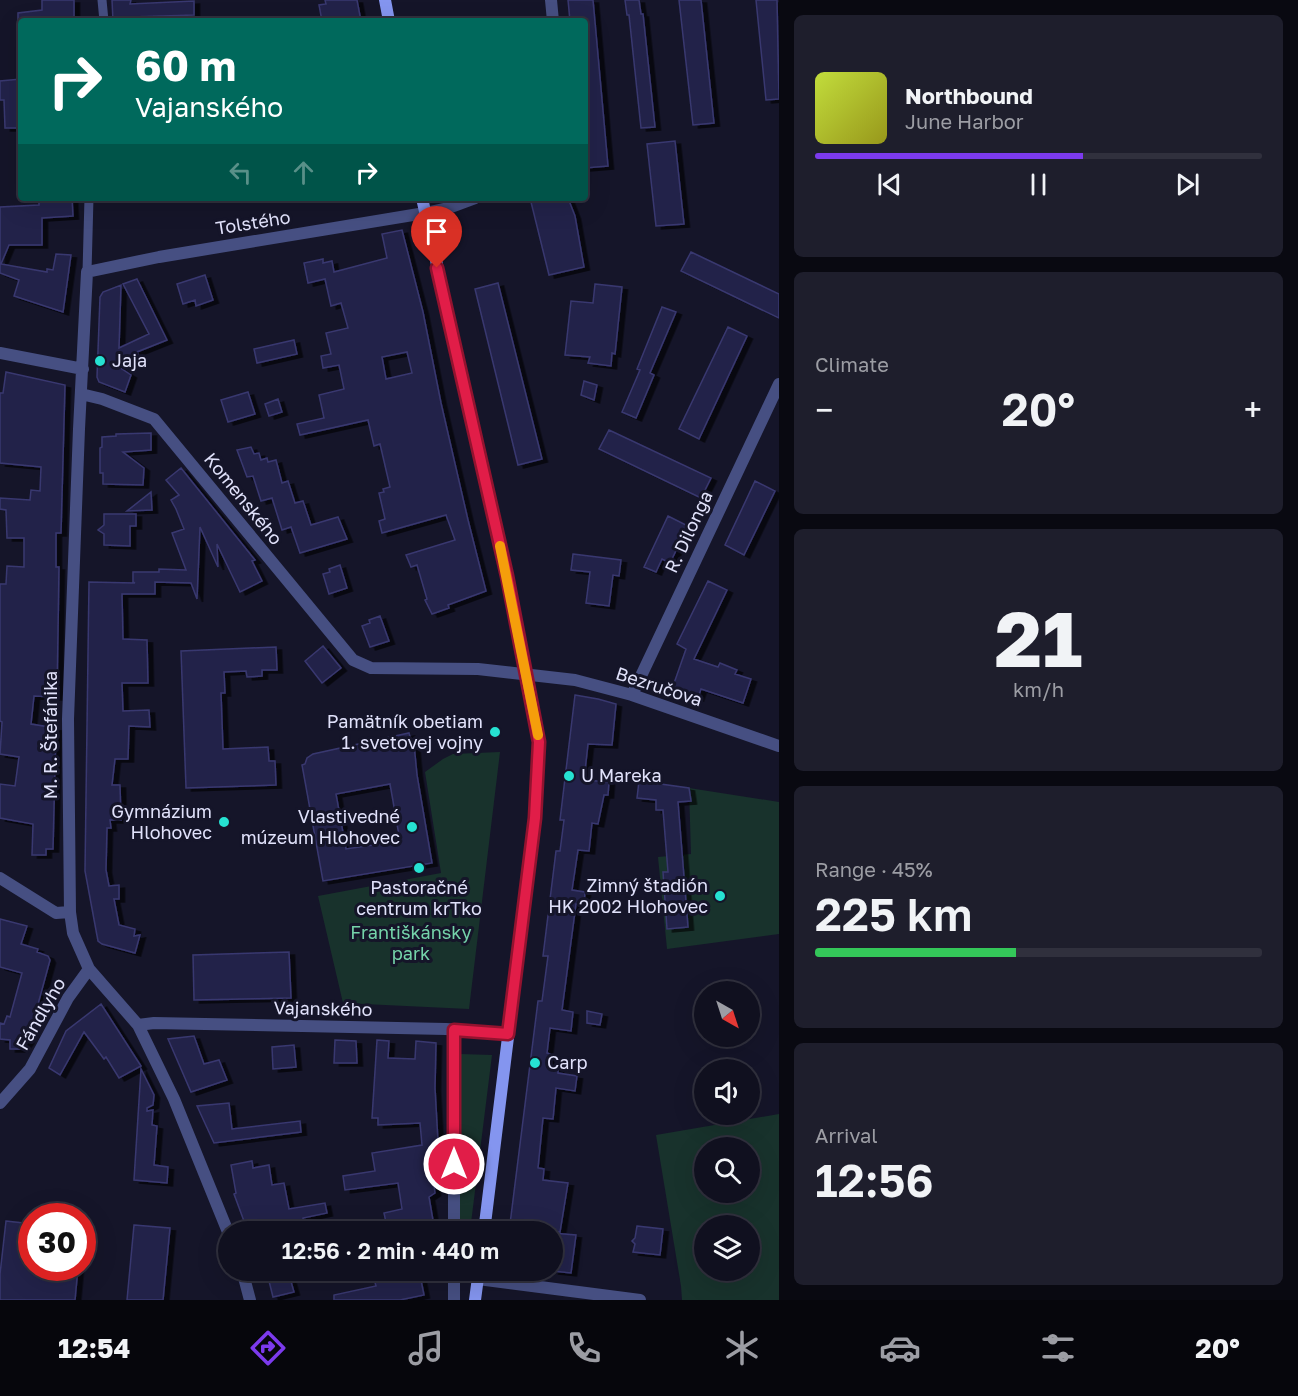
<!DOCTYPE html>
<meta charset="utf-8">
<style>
:root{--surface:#10101f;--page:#1e1e2c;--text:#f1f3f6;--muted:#9c9da4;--line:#30303d;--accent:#7c3aed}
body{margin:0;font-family:"Golos Text",sans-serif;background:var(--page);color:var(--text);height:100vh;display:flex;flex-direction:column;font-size:22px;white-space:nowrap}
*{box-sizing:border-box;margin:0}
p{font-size:20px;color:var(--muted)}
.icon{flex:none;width:33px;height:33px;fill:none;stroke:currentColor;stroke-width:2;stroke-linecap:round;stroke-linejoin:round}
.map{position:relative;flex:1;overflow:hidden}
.details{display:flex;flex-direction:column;gap:15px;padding:15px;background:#090911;width:519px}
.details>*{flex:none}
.banner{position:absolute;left:18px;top:18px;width:570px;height:183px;border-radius:6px;box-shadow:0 6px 24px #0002,0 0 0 2px var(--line);background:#00695c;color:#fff;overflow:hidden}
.needle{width:39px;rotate:141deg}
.tools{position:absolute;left:694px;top:981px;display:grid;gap:12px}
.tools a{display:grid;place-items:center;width:66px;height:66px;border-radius:50%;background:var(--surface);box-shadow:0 6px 24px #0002,0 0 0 2px var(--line);font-size:30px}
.speed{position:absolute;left:18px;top:1203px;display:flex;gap:12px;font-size:30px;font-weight:700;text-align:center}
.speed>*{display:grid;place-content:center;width:78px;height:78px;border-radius:50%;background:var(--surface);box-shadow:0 6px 24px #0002,0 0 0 2px var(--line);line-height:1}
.speed .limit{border:9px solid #d22;background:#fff;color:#111}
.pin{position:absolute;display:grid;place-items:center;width:51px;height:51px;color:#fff;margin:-62px -26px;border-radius:50% 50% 50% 0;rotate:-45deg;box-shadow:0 0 6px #0007}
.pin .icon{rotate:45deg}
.me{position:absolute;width:66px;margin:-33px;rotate:0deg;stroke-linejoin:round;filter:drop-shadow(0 0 4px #0008)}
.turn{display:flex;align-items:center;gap:21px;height:126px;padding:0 18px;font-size:27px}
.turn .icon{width:78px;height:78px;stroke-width:2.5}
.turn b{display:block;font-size:42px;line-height:51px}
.lanes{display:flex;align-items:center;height:57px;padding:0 18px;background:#0003;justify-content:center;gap:30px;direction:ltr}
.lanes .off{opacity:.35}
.big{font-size:45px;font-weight:600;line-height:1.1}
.details .card{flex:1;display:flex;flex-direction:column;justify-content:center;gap:9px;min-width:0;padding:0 21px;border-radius:9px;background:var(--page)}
.details .dial{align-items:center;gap:0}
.dial b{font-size:78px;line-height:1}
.song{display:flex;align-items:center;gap:18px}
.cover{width:72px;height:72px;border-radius:9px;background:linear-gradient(135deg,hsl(70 70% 55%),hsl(60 70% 35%))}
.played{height:6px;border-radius:3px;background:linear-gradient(90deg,var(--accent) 60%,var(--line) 60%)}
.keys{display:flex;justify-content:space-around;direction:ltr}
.heat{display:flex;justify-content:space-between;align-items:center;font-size:33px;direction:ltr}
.charge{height:9px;border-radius:4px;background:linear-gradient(90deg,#34c759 45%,var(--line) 0)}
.trip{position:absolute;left:218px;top:1221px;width:345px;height:60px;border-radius:30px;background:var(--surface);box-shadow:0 6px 24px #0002,0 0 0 2px var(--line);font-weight:600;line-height:60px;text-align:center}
.dock{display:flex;height:96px;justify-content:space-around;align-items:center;background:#06060c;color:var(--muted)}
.dock .icon{width:42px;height:42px}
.dock .on{color:var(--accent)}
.dock b{font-size:27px;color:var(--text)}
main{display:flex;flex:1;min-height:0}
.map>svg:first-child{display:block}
.green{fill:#18322c;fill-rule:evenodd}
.building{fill:#242348;stroke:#393870;stroke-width:1.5;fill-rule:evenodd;filter:url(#shadow)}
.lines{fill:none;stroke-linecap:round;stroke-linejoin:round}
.pedestrian{stroke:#464f82;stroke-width:9}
.minor{stroke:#464f82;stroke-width:12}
.secondary{stroke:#8495ef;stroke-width:12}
.route-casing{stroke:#92132f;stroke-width:15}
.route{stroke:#e11d48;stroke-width:10}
.slow{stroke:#f59e0b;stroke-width:10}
.poi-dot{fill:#26e2d2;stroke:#151529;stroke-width:2}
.labels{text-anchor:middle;stroke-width:6;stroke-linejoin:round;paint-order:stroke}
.street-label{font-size:18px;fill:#e1e2fb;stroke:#151529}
.poi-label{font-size:18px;fill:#e1e2fb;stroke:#151529;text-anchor:end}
.park-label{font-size:18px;fill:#75d3aa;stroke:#151529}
</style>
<main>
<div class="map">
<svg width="779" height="1300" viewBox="0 0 779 1300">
<defs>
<filter id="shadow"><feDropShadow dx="5.5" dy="3" stdDeviation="0" flood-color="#0009"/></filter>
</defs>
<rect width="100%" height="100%" fill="#151529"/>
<!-- green -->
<path class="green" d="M500,752l-31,257 -126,-6 -25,-107 123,-23 -16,-101 18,-13 10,-5z
M689,788l90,14v132l-112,15 -9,-92 33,-3z
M460,1054l32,1 -22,176 -11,1z
M779,1114v186h-97l-1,-14 -25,-151zM705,1148h45v44h-45zM705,1226h45v44h-45z"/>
<!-- building -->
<path class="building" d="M42,0h32v21h-56v-8l24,-3z
M112,0h19l-1,4 64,-3v14l-63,2v4h-18z
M325,0h32l4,21h-39l-3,-16 7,-1z
M568,0h25l15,166 -23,2v-147h-15z
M625,0h14l2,14h2l12,113 -14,1 -12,-113h-2z
M679,0h22l13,123 -21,2z
M756,0h21l2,99 -13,1z
M21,79v49h-16l-1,-28h-4v-19z
M675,141l9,83 -28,2 -9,-82z
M39,198h33l1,18 -31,2v27h-33l-8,19 46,8v-3l6,1 3,-16 15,1 -8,57 -49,-16 5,-16 -19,-7v-66l39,-2z
M545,198h23l7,18 9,51 -35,8 -18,-73z
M402,230l21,82 18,91 27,117 18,71 -38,14 1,3 -17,6 -7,-14 2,-1 -10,-34 -6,2 -5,-12 49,-15 -9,-25 -64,18 -3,-12 6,-2 -6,-26 5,-1 -1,-3 7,-2 -10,-43 -6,2 -6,-26 -68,15 -3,-11 27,-6 -5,-23 25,-6 -5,-24 -16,3 -2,-12 10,-2 -5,-21 22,-5 -7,-25 -10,3 -6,-27 -17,4 -4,-20 19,-4v4l9,-2 2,11 53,-14 -5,-24zM407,352l5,21 -26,6 -4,-22z
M691,252l88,42v24l-98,-47z
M205,275l8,25 -17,6 -1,-6 -12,4 -6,-20z
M137,279l30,61 -30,12 3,6 -21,9 12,8 -6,17 -26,-10 -2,-5 3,-80 3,-5 18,-7 -2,63 19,-9 11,-5 -26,-50z
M498,283l44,176 -24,6 -43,-176z
M595,284l27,3 -7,67 -3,-1 -1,13 -23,-3 2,-6 -25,-2 6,-54 22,2z
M662,307l14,5 -26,61 4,2 -18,43 -14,-6 18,-42 -3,-1z
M728,327l19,9 -48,103 -20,-10z
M294,340l3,14 -40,9 -3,-14z
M6,372l59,13 -4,148h-5v34h3l-2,130 -23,-1 -3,28 25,4 -3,121h-7v6h-14l1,-31 -33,-6v-34l15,2 4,-29 -19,-3 2,-32 -2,-1v-137h6l1,-18 17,1v-29h-17l-1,-28 -6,-1v-11l30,2 1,-10 9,1 1,-24 -41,-4v-70h3z
M584,381l13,4 -3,15 -13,-5z
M248,392l7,22 -27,8 -7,-22z
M278,399l4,13 -13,4 -4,-12z
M609,430l102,48 -10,20 -102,-49z
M151,433v17l-28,2 21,16 -1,17 -40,-1v-11h-3v-25l2,-1v-10l14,-1v-2z
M251,447l3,7 5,-1 2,7 6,-2 1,4 8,-2 6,23 6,-2 7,22 8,-2 8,24 27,-8 9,22 -47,14 -9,-26 -9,3 -10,-32 -11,3 -8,-25 -6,1 -10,-27z
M181,468l74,92 -3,1 10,20 -22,11 -23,-48 1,23 -18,-40 -3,72 -6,-16 -36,-1v12h-33l1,45 24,1 1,43h-26l1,28 26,-1 1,17 -21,-1 -1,33h-13l-3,26h8l1,35h-11l1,8h-4l-1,42 3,16 10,-1v14h-5l5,26 16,4 -1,7 6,-1 -5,18 -33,-9 -4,-3 -13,-70 4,-289 46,1 -2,-1v-10h26v-3l27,1 -14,-37 12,-4 -8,-20 -5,-9 8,-5 -13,-15z
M755,481l20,10 -31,64 -19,-10z
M151,492l1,18 -25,1z
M104,514h32v12h-6v20l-26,-1v-11l-6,-4 6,-5z
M668,516l20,10 -18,37 -8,-4 -6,13 -12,-5z
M573,554l48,6 -2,16 -6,-1 -4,31 -23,-3 4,-31 -19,-2z
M340,565l7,23 -18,6 -6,-20 7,-2 -1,-3z
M708,581l19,9 -33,69 24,8 2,-4 17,7 -2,4 16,5 -8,24 -42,-14 -3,9 -26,-9 14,-40 -9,-5z
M380,616l9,25 -19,6 -8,-21 8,-3 -1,-3z
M323,646l18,22 -19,15 -17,-22z
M276,647l1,23h-15v6l-15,1 -1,-6 -22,1 1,21h-4l2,56 45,-2 1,14h6l1,24 -90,3 -5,-137z
M575,695l23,4 18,5 -4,41 -24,-1 -4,36 25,2 -1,13h-4l-6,29 -6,-1 -3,28 -11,-1 -6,40 13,2 -1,13 -8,-1 -14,106 11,2 -2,19 -21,-3 -3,25 3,1 -2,13 10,1v5l19,3 -2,15 -19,-3 -3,31 -10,-1 -5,50 6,1 -1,11 25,3 -8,49h-51l29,-231h4l6,-45h-5l13,-105h4l4,-31h-4z
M409,733l3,11h2l3,31 15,88 -109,18 -21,-116 3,-1 2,-6 6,-4zM390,784l10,57 -54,8 -10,-55z
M639,781l50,7 2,13 -13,1 10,125 -21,2 -4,-57h5l-5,-62h-7v-10l-19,-2z
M0,919l27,7 -6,18 17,5 -1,3 11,4 2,4 -22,81 -6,8h-12v-9l-10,-1v-16l4,1 3,-8 3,1 12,-44 -22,-6z
M289,952l2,46 -97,2 -1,-45z
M101,1004l40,62 -22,12 -13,-21 -2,2 -20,-27 -24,43 -11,-7 17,-37z
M587,1011l15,3 -2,11 -13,-2z
M194,1036l10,28 15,-4 8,20 -36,12 -23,-53z
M335,1040l21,1 1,22h-23z
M377,1040l12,1 -1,17 27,1 1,-18 20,2 -1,45 5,89 -7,1 2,15 -6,4 6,35h-47l-4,-19 18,-4 -4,-26 -53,7 -2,-14 32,-5 -3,-18 50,-8 -2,-22 -42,2v-7h-6z
M294,1045l2,22 -23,2 -1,-22z
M141,1069l13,26 -1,10 -6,3v3l6,-1 -1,15 5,1 -3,39 14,2 -1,16 -33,-3z
M229,1103l3,26 68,-8 1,11 -87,11 -17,-37z
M252,1161l1,7 16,-3 3,20 12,-2 5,26 36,-6 2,10 -24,5 2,14h-57l-14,-38 2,-1 -5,-28z
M6,1221l26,3v44h46l-3,32h-75v-26z
M134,1225l36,3 -7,72h-36z
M637,1226l26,3 -3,26 -27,-3 2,-8 -3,-3 3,-3z
M552,1233l24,2 -5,38 -18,-2 2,-14h-3z
M395,1270h24l5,25 -24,5h-66v-5l42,-9 -3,-11z
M288,1271l6,21 -21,5 -5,-20z"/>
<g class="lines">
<!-- pedestrian -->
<path class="pedestrian" d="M102,0l2,21
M87,272l2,-74"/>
<!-- minor -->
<path class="minor" d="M551,0l2,21
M0,353l83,16
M81,394l21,5 52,20 199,241 18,8 107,1 97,11 57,15 147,51
M632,695l147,-311
M0,878l56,35 14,-1
M138,1025l16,-2 292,6 62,5
M454,1030v202
M0,1103l30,-34 38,-71 21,-29
M228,1232l-54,-133 -36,-74 -49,-56 -16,-36 -3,-21 -2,-193 11,-290 8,-157 72,-15 266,-44 23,-5 27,-10
M242,1270l8,30
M454,1270v30
M478,1279l162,21"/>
<!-- secondary -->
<path class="secondary" d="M385,0l4,21
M422,198l85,378 32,166 -4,76 -51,414
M475,1300l4,-30"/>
</g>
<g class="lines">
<!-- route casing -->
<g class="route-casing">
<path id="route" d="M437,268l70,308 32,166 -4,76 -27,216 -54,-4v134"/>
</g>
<!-- route -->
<use href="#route" class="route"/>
<!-- slow -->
<path class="slow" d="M500,546l38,189"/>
</g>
<!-- markers -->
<g class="poi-dot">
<circle cx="100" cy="361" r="6"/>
<circle cx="495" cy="732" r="6"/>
<circle cx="569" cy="776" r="6"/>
<circle cx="224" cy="822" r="6"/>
<circle cx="412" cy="827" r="6"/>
<circle cx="419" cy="868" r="6"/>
<circle cx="720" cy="896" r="6"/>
<circle cx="535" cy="1063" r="6"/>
</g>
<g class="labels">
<!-- street labels -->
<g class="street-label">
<text transform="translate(253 223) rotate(-9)" y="6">Tolstého</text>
<text transform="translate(243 499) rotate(51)" y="6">Komenského</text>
<text transform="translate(689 532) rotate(-65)" y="6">R. Dilonga</text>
<text transform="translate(659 687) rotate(18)" y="6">Bezručova</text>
<text transform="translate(51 735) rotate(-90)" y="6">M. R. Štefánika</text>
<text transform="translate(323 1009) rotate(1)" y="6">Vajanského</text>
<text transform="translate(41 1014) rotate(-60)" y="6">Fándlyho</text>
</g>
<!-- poi labels -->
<g class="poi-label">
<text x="112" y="367" text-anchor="start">Jaja</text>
<text x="483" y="728">Pamätník obetiam<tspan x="483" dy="21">1. svetovej vojny</tspan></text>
<text x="581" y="782" text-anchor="start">U Mareka</text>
<text x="212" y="818">Gymnázium<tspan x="212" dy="21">Hlohovec</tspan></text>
<text x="400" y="823">Vlastivedné<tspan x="400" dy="21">múzeum Hlohovec</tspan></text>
<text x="708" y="892">Zimný štadión<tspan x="708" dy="21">HK 2002 Hlohovec</tspan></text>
<text x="419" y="894" text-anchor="middle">Pastoračné<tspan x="419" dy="21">centrum krTko</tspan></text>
<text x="547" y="1069" text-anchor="start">Carp</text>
</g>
<!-- park labels -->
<g class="park-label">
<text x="411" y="939">Františkánsky<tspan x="411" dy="21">park</tspan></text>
</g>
</g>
</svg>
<div class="tools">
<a><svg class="needle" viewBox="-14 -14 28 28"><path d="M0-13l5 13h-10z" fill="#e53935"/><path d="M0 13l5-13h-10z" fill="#9c9da4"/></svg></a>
<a><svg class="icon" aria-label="sound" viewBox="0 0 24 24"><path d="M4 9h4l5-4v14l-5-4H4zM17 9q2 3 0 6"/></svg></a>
<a><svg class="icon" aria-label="search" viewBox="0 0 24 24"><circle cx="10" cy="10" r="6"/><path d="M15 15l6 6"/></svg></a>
<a><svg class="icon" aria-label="layers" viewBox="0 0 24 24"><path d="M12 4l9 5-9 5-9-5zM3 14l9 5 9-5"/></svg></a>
</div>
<div class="speed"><div class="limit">30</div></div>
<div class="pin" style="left:437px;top:268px;background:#d93025"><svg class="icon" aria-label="arrive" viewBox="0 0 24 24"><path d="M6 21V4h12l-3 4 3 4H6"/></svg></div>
<svg class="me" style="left:454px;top:1164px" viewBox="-20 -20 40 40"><circle r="17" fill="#e11d48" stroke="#fff" stroke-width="3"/><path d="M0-11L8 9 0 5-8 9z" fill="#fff"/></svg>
<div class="trip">12:56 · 2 min · 440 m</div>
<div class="banner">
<div class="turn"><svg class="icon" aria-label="right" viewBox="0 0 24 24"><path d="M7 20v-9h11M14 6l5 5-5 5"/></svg><div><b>60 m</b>Vajanského</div></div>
<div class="lanes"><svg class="icon off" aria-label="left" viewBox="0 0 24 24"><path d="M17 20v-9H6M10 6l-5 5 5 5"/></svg><svg class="icon off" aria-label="ahead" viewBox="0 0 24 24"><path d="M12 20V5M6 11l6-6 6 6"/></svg><svg class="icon" aria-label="right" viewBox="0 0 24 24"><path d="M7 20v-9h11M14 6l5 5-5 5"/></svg></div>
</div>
</div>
<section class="details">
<div class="card">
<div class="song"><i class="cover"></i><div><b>Northbound</b><p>June Harbor</p></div></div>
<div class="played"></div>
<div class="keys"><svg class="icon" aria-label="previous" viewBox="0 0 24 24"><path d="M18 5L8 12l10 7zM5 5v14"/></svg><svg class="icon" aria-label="pause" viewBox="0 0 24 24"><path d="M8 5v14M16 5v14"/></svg><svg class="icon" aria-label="next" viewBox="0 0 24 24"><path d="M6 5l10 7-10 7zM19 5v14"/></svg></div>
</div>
<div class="card"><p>Climate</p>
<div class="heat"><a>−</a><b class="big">20°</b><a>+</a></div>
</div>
<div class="card dial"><b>21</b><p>km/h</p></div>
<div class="card"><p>Range · 45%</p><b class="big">225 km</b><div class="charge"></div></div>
<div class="card"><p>Arrival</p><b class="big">12:56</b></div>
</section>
</main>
<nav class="dock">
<b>12:54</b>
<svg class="icon on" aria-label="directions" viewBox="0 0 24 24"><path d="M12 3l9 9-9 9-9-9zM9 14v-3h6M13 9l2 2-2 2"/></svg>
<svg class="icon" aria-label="music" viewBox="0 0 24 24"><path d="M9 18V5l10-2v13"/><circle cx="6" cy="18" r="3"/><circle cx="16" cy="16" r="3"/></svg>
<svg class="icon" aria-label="phone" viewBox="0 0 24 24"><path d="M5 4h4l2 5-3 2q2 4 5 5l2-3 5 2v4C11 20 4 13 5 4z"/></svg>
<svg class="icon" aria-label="climate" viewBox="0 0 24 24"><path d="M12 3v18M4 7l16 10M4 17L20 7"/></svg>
<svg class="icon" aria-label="car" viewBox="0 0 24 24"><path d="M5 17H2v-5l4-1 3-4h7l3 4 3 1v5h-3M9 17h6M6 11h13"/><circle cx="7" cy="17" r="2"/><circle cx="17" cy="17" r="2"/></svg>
<svg class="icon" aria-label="filters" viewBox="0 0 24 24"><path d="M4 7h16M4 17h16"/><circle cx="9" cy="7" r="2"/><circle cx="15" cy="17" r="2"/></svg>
<b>20°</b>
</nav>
